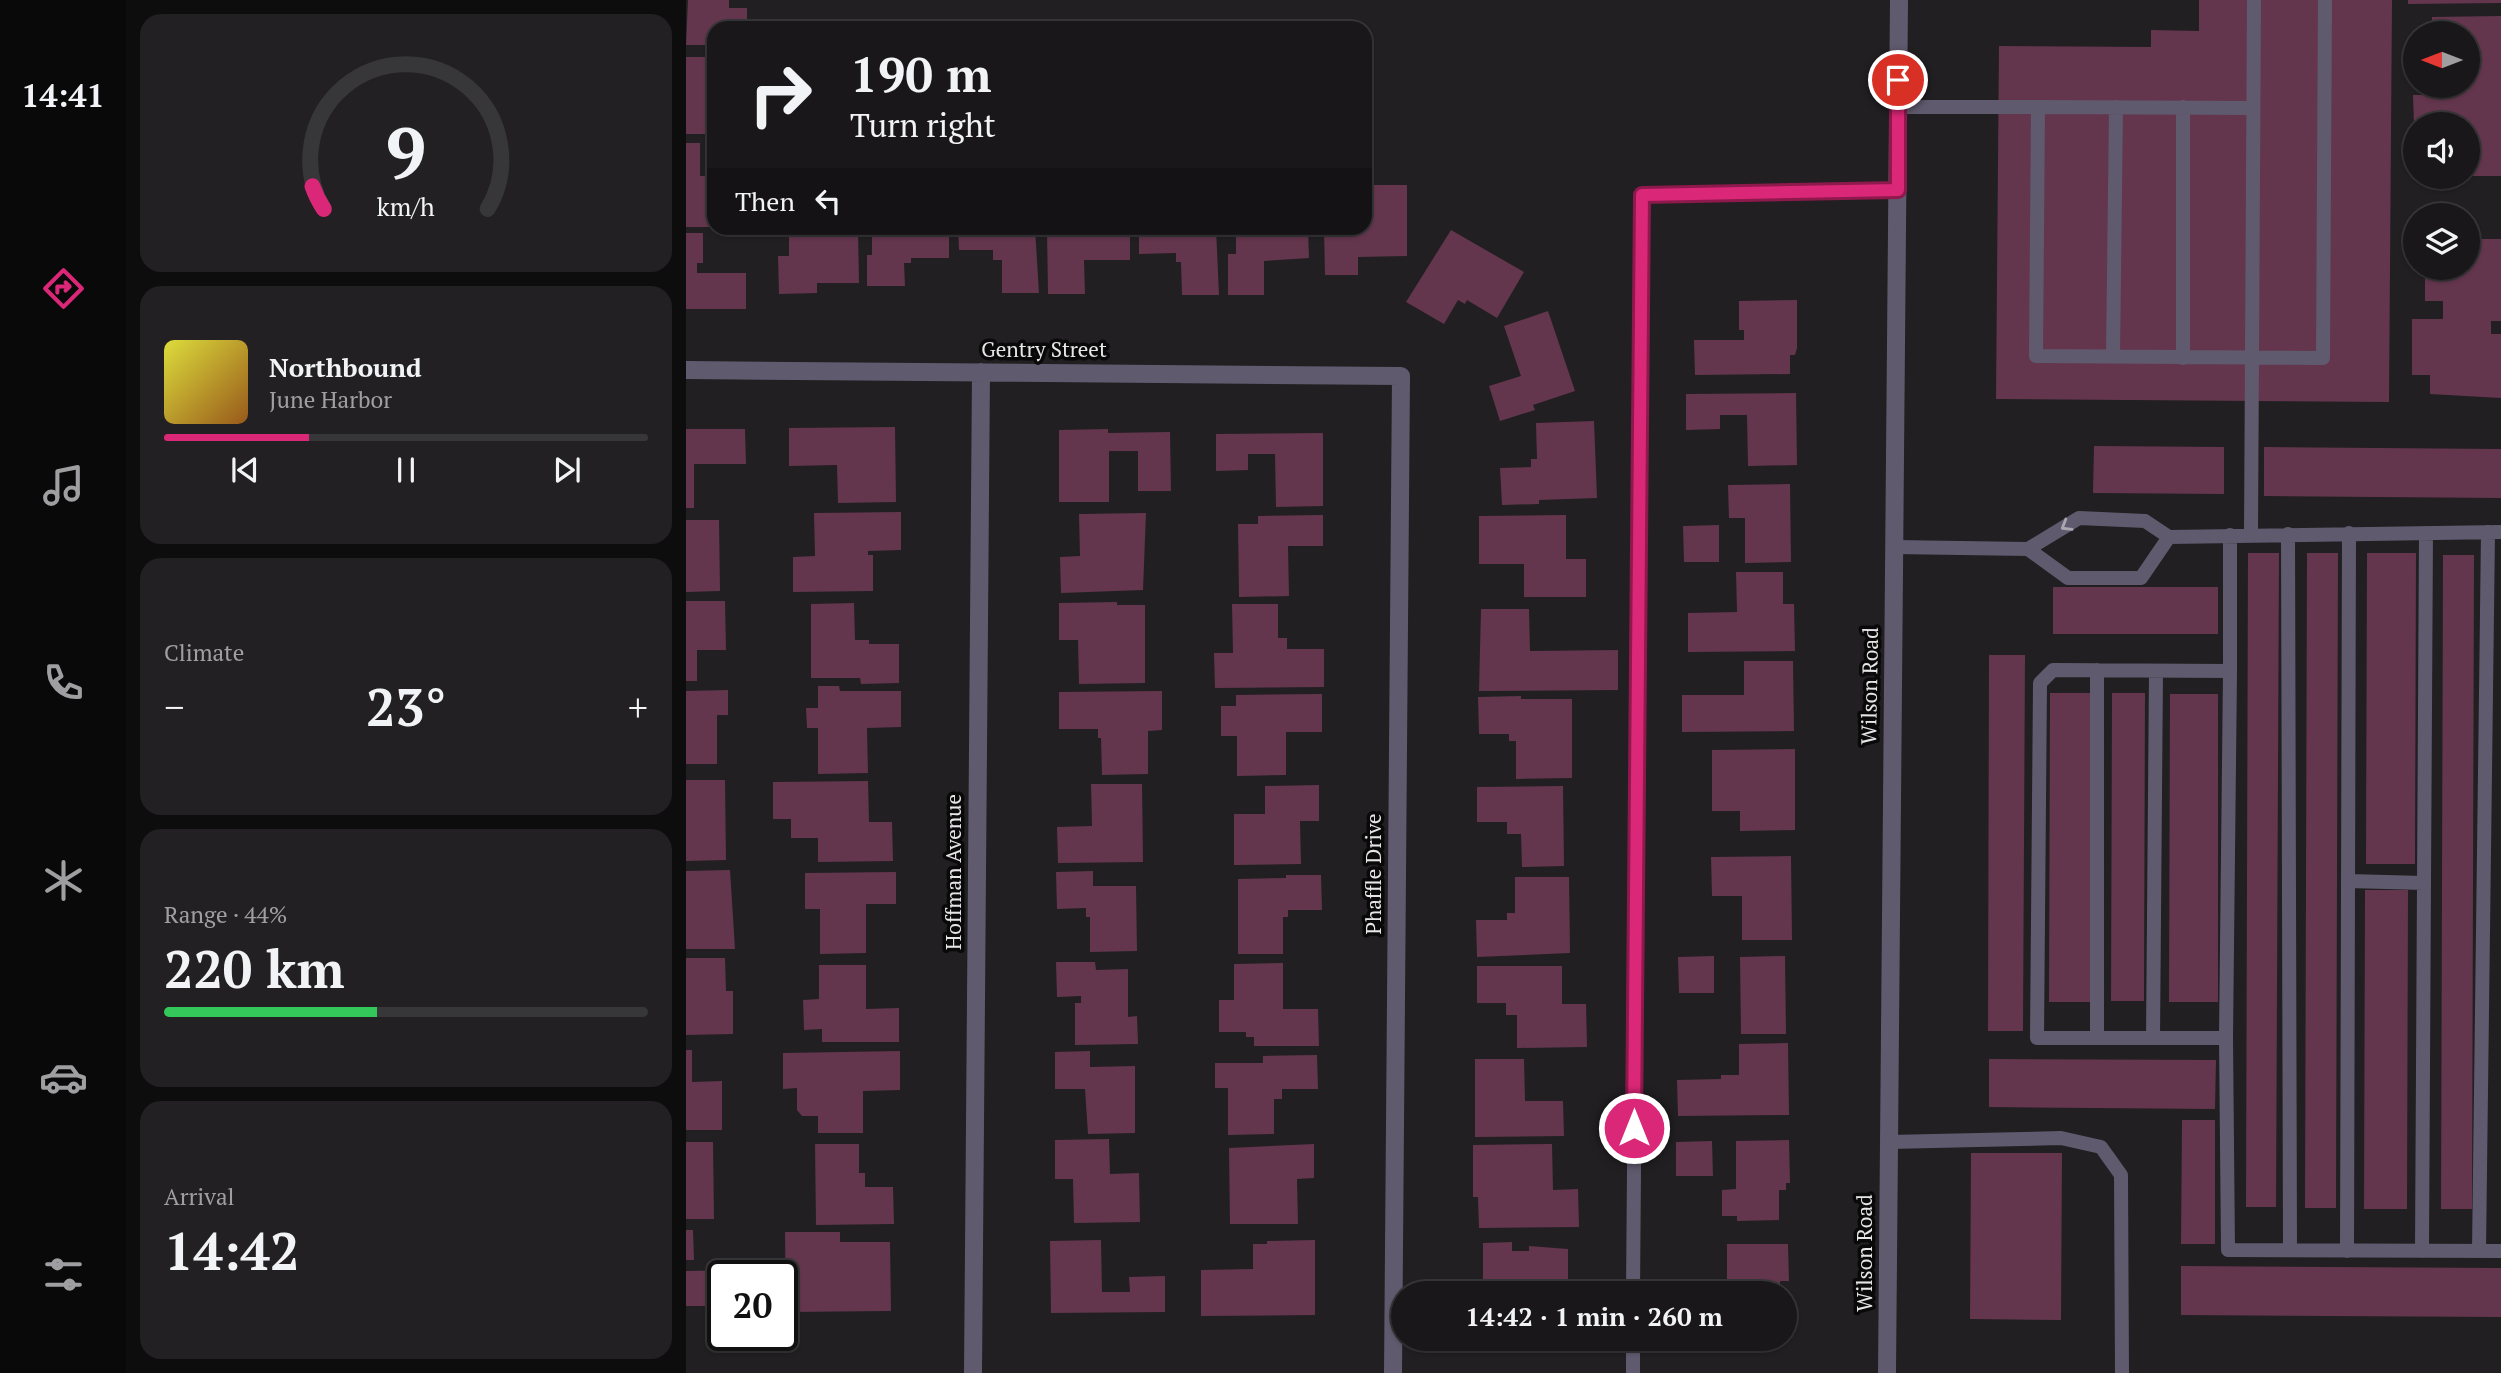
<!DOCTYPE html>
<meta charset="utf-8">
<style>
:root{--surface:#191719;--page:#222022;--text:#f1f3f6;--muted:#9f9fa2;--line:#373638;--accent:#db2777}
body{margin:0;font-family:"PT Serif",serif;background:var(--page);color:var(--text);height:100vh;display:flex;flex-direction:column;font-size:26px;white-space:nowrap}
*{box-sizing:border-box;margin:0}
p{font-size:23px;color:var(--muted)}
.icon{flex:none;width:38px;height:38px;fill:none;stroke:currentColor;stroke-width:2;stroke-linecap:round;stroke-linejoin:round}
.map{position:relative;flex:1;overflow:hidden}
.sheet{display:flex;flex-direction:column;gap:14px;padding:14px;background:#0e0d0e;width:560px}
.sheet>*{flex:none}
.guide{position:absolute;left:21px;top:21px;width:665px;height:214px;border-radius:21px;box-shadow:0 2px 5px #0004,0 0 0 2px var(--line);background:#191719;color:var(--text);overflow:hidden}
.needle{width:46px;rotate:270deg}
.buttons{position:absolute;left:1717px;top:21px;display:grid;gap:14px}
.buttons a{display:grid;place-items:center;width:77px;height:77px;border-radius:50%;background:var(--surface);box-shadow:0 2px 5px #0004,0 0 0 2px var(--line);font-size:35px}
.speed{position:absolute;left:21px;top:1260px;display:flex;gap:14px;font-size:35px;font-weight:700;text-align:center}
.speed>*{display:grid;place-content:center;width:91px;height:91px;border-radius:50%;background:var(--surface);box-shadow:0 2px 5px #0004,0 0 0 2px var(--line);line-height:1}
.speed .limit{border:4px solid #111;border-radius:10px;background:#fff;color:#111}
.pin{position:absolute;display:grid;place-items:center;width:60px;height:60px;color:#fff;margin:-30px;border:4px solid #fff;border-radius:50%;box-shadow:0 2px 7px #0007}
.me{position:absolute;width:77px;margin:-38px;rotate:0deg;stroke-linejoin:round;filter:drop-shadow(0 0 5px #0008)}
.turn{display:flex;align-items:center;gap:24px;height:147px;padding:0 28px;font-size:32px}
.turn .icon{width:91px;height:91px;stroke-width:2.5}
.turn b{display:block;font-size:49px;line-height:60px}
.then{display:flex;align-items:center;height:66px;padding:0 28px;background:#0003;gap:14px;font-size:26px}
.big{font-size:52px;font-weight:700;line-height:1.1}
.sheet .card{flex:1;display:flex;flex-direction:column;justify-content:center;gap:10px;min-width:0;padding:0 24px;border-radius:21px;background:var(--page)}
.sheet .dial{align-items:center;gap:0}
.dial svg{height:182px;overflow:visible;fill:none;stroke:var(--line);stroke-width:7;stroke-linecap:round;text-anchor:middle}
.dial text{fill:var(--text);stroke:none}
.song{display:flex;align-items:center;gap:21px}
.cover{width:84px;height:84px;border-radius:10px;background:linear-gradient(135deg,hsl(60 70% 55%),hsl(30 70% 35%))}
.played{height:7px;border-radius:4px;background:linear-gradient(90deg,var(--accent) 30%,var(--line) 30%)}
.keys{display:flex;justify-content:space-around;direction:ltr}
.heat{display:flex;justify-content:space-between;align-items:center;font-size:38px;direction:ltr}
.charge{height:10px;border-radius:5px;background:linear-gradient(90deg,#34c759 44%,var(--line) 0)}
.trip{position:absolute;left:705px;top:1281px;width:406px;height:70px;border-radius:35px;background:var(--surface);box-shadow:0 2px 5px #0004,0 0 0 2px var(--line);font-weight:700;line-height:70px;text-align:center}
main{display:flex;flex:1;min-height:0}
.dock{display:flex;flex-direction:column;width:126px;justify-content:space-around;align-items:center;background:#0a090a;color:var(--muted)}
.dock .icon{width:49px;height:49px}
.dock .active{color:var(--accent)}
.dock b{font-size:32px;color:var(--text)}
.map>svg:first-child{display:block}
.building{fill:#63364d}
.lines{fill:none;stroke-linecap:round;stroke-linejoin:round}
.service{stroke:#605a6e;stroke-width:14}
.minor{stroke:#605a6e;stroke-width:18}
.tertiary{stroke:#605a6e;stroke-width:18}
.oneway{stroke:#aaa7b1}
.route-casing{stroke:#8e194d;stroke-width:18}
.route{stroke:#db2777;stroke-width:12}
.labels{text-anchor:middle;stroke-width:7;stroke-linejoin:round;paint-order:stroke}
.street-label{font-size:21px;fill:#e7e6e7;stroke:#0a090a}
</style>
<main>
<nav class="dock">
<b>14:41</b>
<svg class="icon active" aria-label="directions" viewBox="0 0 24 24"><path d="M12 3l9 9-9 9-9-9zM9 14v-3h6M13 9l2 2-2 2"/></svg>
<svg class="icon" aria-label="music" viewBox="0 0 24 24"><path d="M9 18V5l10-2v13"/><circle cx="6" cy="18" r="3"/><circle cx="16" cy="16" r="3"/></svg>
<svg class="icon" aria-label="phone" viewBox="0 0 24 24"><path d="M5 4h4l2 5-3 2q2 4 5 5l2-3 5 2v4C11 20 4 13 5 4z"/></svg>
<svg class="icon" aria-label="climate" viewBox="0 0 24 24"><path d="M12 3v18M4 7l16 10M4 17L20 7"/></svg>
<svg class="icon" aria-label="car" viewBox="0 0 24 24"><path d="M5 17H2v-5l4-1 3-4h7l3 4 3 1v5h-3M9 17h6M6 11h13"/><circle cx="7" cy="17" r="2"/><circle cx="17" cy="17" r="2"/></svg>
<svg class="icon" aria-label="filters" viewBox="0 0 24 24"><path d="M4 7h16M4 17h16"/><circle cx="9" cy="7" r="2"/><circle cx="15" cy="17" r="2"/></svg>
</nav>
<section class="sheet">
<div class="card dial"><svg viewBox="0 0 100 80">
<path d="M14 69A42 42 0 1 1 86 69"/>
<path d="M14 69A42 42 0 0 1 9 59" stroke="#db2777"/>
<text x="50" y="56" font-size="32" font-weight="700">9</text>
<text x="50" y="72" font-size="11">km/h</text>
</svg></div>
<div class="card">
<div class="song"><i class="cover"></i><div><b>Northbound</b><p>June Harbor</p></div></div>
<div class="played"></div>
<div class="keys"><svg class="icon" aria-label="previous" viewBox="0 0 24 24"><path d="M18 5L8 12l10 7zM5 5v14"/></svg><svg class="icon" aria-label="pause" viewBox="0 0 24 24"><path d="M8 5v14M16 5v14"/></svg><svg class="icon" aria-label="next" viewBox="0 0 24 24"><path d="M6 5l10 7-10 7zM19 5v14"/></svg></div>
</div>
<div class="card"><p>Climate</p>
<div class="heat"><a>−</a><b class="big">23°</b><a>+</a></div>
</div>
<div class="card"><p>Range · 44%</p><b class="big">220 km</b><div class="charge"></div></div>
<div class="card"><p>Arrival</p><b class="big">14:42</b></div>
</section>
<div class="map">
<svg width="1815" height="1373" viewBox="0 0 1815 1373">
<rect width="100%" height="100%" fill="#211f21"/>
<!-- building -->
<path class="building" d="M2,0h41v8h18v20h-33v17h-28z
M1513,0h193l-3,402 -393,-3 3,-353 152,1v-17l48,1z
M1722,0h93v3l-93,1z
M1815,16v160h-31l-2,-52h-54l-1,-29h31v-9h24v-53h-36v-16z
M0,57h28v77h-28z
M0,143h14v33h14v51h-28z
M685,185h36v71l-49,1v18h-33l-1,-47h41v-32h6z
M109,228l63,2 1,53h-42v10l-38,1 -1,-38h11v-26h6z
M186,228h77v30h-38v5h-7l1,23h-38v-31h5z
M272,228h77l4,65h-37v-33h-9v-10h-34z
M373,228h71v32h-46l1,34h-37l-1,-64z
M453,228h77l3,67h-37l-1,-33h-5v-9l-37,1z
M558,228h64l1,30 -45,3v34h-36v-41h8v-19h8z
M765,230l73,42 -27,46 -30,-18 -2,4 -7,-4 -14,24 -38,-22z
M0,233h17v30h-6v10h49v36h-60z
M1782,239h33v82h-10v13h10v64l-71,-4v-19h-18v-56h31v-18h-18v-33h43z
M1111,300v48l-2,7h-5v19l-95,1 -1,-35h50v-10h-5v-29z
M862,311l27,80 -42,14 2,5 -35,11 -11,-35 32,-10 -17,-50z
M1110,393l1,72 -49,1 -1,-51h-27v14l-34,1v-36z
M908,421l3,77 -58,2v4l-37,1 -2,-37 31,-1v-8h6l-1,-36z
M209,427l1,75 -58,1 -1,-38 -48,1v-38z
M0,429h59l1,35h-52v44h-8z
M422,429v4l62,-1 1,59h-33v-40h-29v51h-50v-72z
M637,433v73l-47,1 -1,-53h-27v16l-32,1v-37z
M1408,446l130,1v47l-131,-1z
M1578,447l237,2v49l-237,-2z
M1104,484l1,78 -46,1v-45h-16l-1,-33z
M215,512v38l-33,1v4h5v36l-80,1v-35l22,-1 -1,-43z
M460,513l-3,77 -82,3 -1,-36 20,-1 -1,-42z
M637,515v31h-35l1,50 -50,1 -1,-73h20v-8z
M880,515v44h20v38h-62v-33h-45v-48z
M0,520h33l1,71 -34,1z
M1033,525v37h-35l-1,-36z
M1562,553h31l-3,654h-30z
M1621,553h31l-2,655h-31z
M1681,553h49l-1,311h-49z
M1757,555h31l-2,654h-31z
M1050,572h47v32h11l1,47 -107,1v-39l49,-1z
M1367,587h165v47h-165z
M0,601h39l1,49h-29v31h-11z
M431,602v3h28v78l-66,1 -1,-44h-19v-37z
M168,603l1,37h14v4h30v39l-38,1 -1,-6h-49v-74z
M546,604h46v34h9v11h37v38l-109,1 -1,-35h19z
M795,609h48l1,42 88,-1v40l-139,1z
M1303,655h36l-2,376h-35z
M1058,661h49l1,70 -112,1v-37h62z
M132,686h21l1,5h61v36l-34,1 1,45 -50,1v-46h-11l-1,-20h12z
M42,690v25h-11v49h-31v-73z
M476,691v39l-14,1v43l-46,1 -1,-37h-3v-9h-39v-37z
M1364,693h44l-1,309h-44z
M1426,693h33l-1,308h-33z
M636,694v38h-36v43l-49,1v-40h-16v-30h15v-11z
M1484,694h48v308h-49z
M835,696v3h51v79l-56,1v-38h-7v-7h-30l-1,-37z
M1109,749v81l-55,1v-20h-28v-61z
M0,780h39l1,80 -40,1z
M182,781l1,41h23l1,39 -75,1v-24h-27v-19h-18v-37z
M405,784h51l1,78 -85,1 -1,-36 35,-1z
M633,785v36h-19l1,43 -67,1v-51h31v-28z
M877,786l1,80 -42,1 -1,-33h-14v-12h-30v-35z
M1105,856l1,84h-50v-44h-30l-1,-39z
M44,870l5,79h-49v-78z
M407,871v15h43l1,65 -47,1v-35h-4v-9l-29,1 -1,-37z
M210,872v32h-30v49l-46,1v-45h-15v-36z
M600,875h35l1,35h-34v7h-5v37h-45v-75l48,-1z
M829,877h54l1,76 -93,4 -1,-37h31v-7h8z
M1679,890h43l-1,319h-43z
M1028,956v37h-35l-1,-36z
M1099,956l1,78h-45l-1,-77z
M0,958h39l1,33h7v43l-47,1z
M370,962h39l1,8 32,-1v48l9,-1 1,28 -63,1v-42h6v-7l-24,1z
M597,963v46h35l1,37h-65v-9h-8v-5h-27v-32h15v-36z
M133,965h47v44l33,-1v34h-77v-13l-18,1 -1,-30 16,-1z
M791,966h85v38h24l1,43 -70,1v-33h-11v-12h-29z
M1102,1043l1,72 -111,1 -1,-36 44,-1v-4h18v-31z
M0,1050h6v32l30,-1v49h-36z
M214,1051v39l-37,1v42h-45v-17h-16l-5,-6v-22l-14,1v-36z
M404,1051v16l45,-1v67l-47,1 -3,-45h-30v-37z
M631,1055l1,34h-36v10h-8v35l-46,1v-47h-13v-25h48v-7z
M789,1059h49l1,42h38l1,35 -89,1z
M1303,1059l227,1 -1,49 -226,-2z
M1496,1120h33v124h-34z
M423,1139l1,35 29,-1 1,49 -66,1 -1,-44h-18v-39z
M1103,1140l1,43h-4v7h-7v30l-42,1v-5h-15v-26l14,-1v-48z
M1026,1141l1,35h-37v-34z
M0,1142h27l1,77h-28z
M129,1144h44v29h6v14h28l1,37 -78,1z
M628,1144v34l-17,1 1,45h-68l-1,-76z
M866,1144l1,46 25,-1 1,38 -100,1 -1,-31h-5v-52z
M1285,1153h91l-1,167 -91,-1z
M0,1230h7l1,30h-8z
M99,1232h55v10h50l1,69 -105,1z
M415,1240l1,52h28l-1,-15 36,-1v36l-114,1 -1,-72z
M629,1240v75l-114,1v-46l52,-1v-25h14v-3z
M826,1242v9h17v-5l39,3v44h-94v-12h9v-38z
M1041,1244h61l1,37h-9v12h-94l-1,-13h42z
M1495,1266l320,2v49l-320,-2z
M50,1270v6h-13v30h-37v-35z"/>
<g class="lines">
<!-- service -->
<path class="service" d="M1212,107h140
M1497,107v251
M1567,108l-215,-1 -2,249 287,2 2,-358
M1427,357l3,-250
M1565,534l3,-534
M1602,534l2,716
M1544,535v136l-177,-1 -13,13 -3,355h189l2,212 273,1
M1208,547l134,2 51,-31 66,3 24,16 332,-5
M1342,549l40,29h73l28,-41
M1662,881l76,2 2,-350
M1411,1038v-368
M1467,1038l3,-367
M1540,1038l4,-367
M1203,1142l172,-4 40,9 20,28 1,198
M1661,1251l2,-718
M1736,1251l2,-368
M1793,1251l9,-719
M947,1293l9,-1098 256,-5
M947,1373v-34"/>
<!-- minor -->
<path class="minor" d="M0,370l715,6 -8,997
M287,1373l8,-1001"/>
<!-- tertiary -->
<path class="tertiary" d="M1201,1373l12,-1373"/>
</g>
<!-- one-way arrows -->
<defs><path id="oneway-chevron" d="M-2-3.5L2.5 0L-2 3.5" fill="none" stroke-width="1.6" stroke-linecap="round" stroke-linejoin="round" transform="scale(1.75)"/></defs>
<use class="oneway" href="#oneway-chevron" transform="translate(1380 526) rotate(149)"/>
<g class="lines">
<!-- route casing -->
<g class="route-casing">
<path id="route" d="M948,1128l8,-933 256,-5v-110"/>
</g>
<!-- route -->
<use href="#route" class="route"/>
</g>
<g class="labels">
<!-- street labels -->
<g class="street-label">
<text x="358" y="357">Gentry Street</text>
<text transform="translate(1184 686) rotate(-89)" y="7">Wilson Road</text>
<text transform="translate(268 872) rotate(-90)" y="7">Hoffman Avenue</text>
<text transform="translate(688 874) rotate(-90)" y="7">Phaffle Drive</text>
<text transform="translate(1179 1253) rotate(-90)" y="7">Wilson Road</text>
</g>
</g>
</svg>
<div class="buttons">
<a><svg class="needle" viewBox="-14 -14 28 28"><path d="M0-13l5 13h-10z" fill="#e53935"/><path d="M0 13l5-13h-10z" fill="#9f9fa2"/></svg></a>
<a><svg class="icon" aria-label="sound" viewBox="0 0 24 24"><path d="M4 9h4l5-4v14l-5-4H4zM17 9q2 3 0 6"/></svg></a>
<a><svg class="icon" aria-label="layers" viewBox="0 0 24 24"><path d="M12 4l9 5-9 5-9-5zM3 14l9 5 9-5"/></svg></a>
</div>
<div class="speed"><div class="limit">20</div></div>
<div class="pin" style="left:1212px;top:80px;background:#d93025"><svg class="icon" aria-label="arrive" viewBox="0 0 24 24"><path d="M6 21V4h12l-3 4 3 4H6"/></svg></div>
<svg class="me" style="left:948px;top:1128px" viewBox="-20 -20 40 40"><circle r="17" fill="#db2777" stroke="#fff" stroke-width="3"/><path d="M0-11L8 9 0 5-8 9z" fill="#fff"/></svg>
<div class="trip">14:42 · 1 min · 260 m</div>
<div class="guide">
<div class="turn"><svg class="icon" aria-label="right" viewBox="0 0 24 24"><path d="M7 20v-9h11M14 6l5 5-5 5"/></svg><div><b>190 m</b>Turn right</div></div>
<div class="then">Then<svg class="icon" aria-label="left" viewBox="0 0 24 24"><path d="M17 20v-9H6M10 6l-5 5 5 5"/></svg></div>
</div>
</div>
</main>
